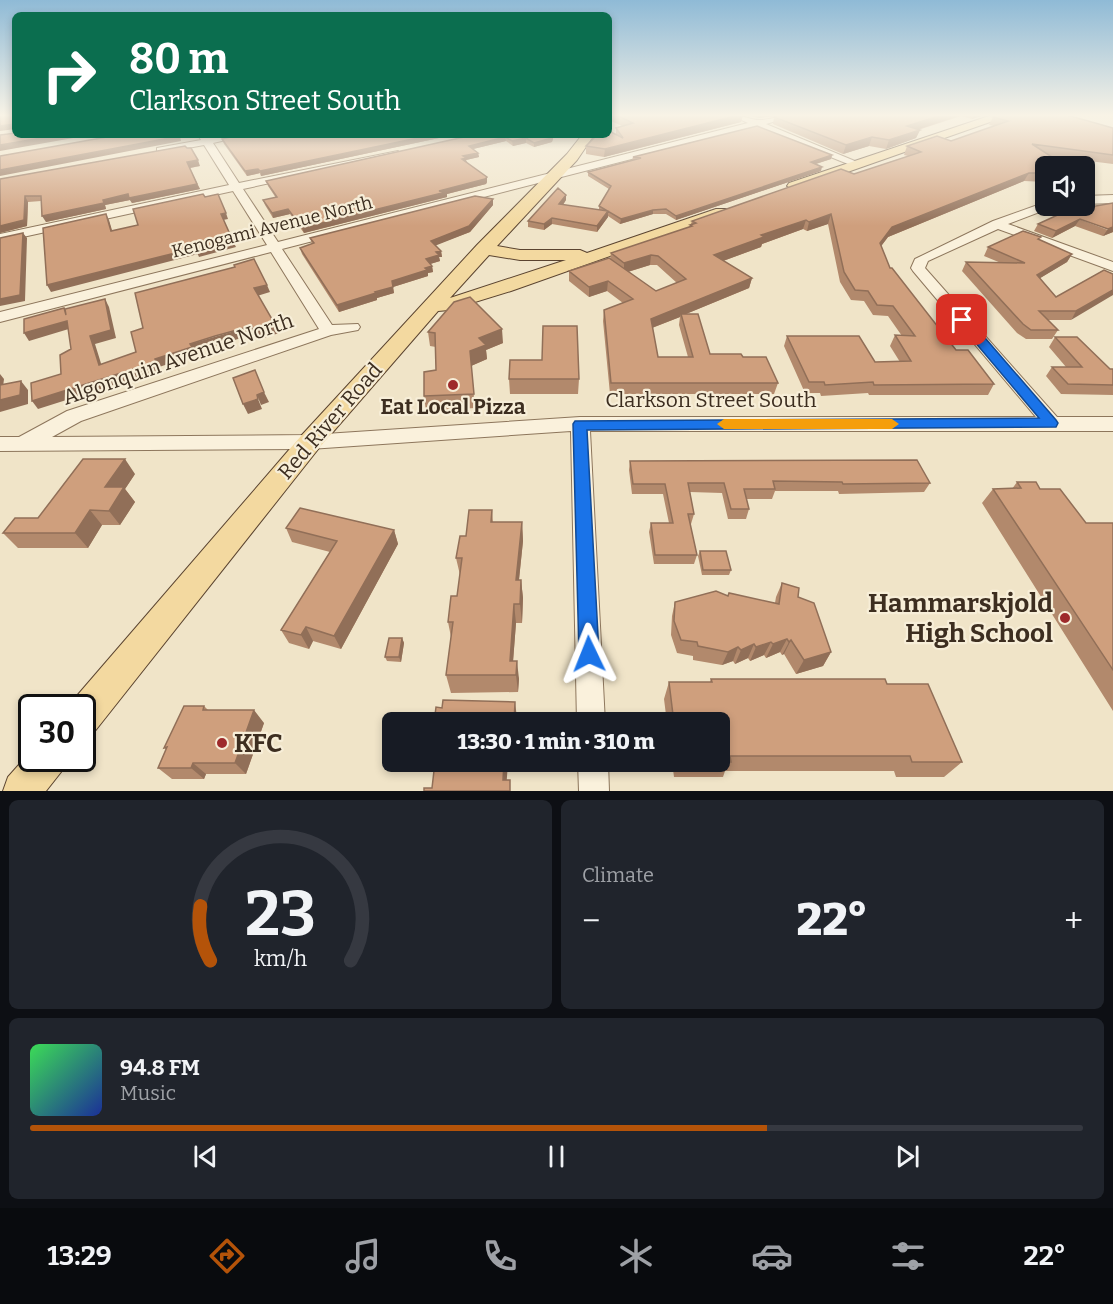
<!DOCTYPE html>
<meta charset="utf-8">
<style>
:root{--surface:#171b24;--page:#20242c;--text:#f1f3f6;--muted:#9ea1a6;--line:#363941;--accent:#b45309}
body{margin:0;font-family:Bitter,serif;background:var(--page);color:var(--text);height:100vh;display:flex;flex-direction:column;font-size:22px;white-space:nowrap}
*{box-sizing:border-box;margin:0}
p{font-size:20px;color:var(--muted)}
.icon{flex:none;width:33px;height:33px;fill:none;stroke:currentColor;stroke-width:2;stroke-linecap:round;stroke-linejoin:round}
.map{position:relative;height:791px;overflow:hidden}
.panel{display:flex;flex-direction:column;gap:9px;padding:9px;background:#0d0f14;flex:1}
.panel>*{flex:none}
.hud{position:absolute;left:12px;top:12px;width:600px;height:126px;border-radius:9px;box-shadow:0 3px 9px #0003;background:#0b6e4f;color:#fff;overflow:hidden}
.buttons{position:absolute;left:1035px;top:156px;display:grid;gap:12px}
.buttons a{display:grid;place-items:center;width:60px;height:60px;border-radius:9px;background:var(--surface);box-shadow:0 3px 9px #0003;font-size:30px}
.speed{position:absolute;left:18px;top:694px;display:flex;gap:12px;font-size:30px;font-weight:700;text-align:center}
.speed>*{display:grid;place-content:center;width:78px;height:78px;border-radius:50%;background:var(--surface);box-shadow:0 3px 9px #0003;line-height:1}
.speed .limit{border:3px solid #111;border-radius:9px;background:#fff;color:#111}
.pin{position:absolute;display:grid;place-items:center;width:51px;height:51px;color:#fff;margin:-26px;border-radius:12px;box-shadow:0 3px 9px #0006}
.me{position:absolute;width:66px;margin:-33px;rotate:358deg;stroke-linejoin:round;filter:drop-shadow(0 0 4px #0008)}
.turn{display:flex;align-items:center;gap:21px;height:126px;padding:0 18px;font-size:27px}
.turn .icon{width:78px;height:78px;stroke-width:2.5}
.turn b{display:block;font-size:42px;line-height:51px}
.big{font-size:45px;font-weight:800;line-height:1.1}
.panel .card{flex:1;display:flex;flex-direction:column;justify-content:center;gap:9px;min-width:0;padding:0 21px;border-radius:9px;background:var(--page)}
.panel .dial{align-items:center;gap:0}
.dial svg{height:156px;overflow:visible;fill:none;stroke:var(--line);stroke-width:7;stroke-linecap:round;text-anchor:middle}
.dial text{fill:var(--text);stroke:none}
.song{display:flex;align-items:center;gap:18px}
.cover{width:72px;height:72px;border-radius:9px;background:linear-gradient(135deg,hsl(130 70% 55%),hsl(230 70% 35%))}
.played{height:6px;border-radius:3px;background:linear-gradient(90deg,var(--accent) 70%,var(--line) 70%)}
.keys{display:flex;justify-content:space-around;direction:ltr}
.heat{display:flex;justify-content:space-between;align-items:center;font-size:33px;direction:ltr}
.panel .tiles{flex:1;display:grid;gap:9px;grid-template-columns:1fr 1fr}
.card:last-child{grid-column:span 2}
.trip{position:absolute;left:382px;top:712px;width:348px;height:60px;border-radius:9px;background:var(--surface);box-shadow:0 3px 9px #0003;font-weight:800;line-height:60px;text-align:center}
.tabs{display:flex;height:96px;justify-content:space-around;align-items:center;background:#090b0e;color:var(--muted)}
.tabs .icon{width:42px;height:42px}
.tabs .on{color:var(--accent)}
.tabs b{font-size:27px;color:var(--text)}
.map>svg:first-child{display:block}
.lines{fill:none;stroke-linecap:round;stroke-linejoin:round}
.minor-casing{stroke:#8d765c;stroke-width:2}
.major-casing{stroke:#5b4430;stroke-width:2}
.minor{fill:#faf1dc;fill-rule:evenodd}
.major{fill:#f3d9a0;fill-rule:evenodd}
.wall{fill:#b2896c;fill-rule:evenodd}
.shaded-wall{fill:#916f58}
.building{fill:#cf9f7d;stroke:#916f58;stroke-width:1.5}
.route{fill:#1a73e8;stroke:#114b97;stroke-width:1.5}
.slow{fill:#f59e0b}
.poi-dot{fill:#9e2a2b;stroke:#f7eed8;stroke-width:2}
.labels{text-anchor:middle;stroke-width:4.5;stroke-linejoin:round;paint-order:stroke}
.far-street-label{font-size:18px;fill:#3d2e20;stroke:#f7eed8}
.street-label{font-size:21px;fill:#3d2e20;stroke:#f7eed8}
.poi-label{font-size:21px;font-weight:bold;fill:#3d2e20;stroke:#f7eed8}
.near-poi-label{font-size:26px;font-weight:bold;fill:#3d2e20;stroke:#f7eed8;text-anchor:end}
</style>
<div class="map">
<svg width="1113" height="791" viewBox="0 0 1113 791">
<rect width="100%" height="100%" fill="#f0e4c8"/>
<g class="lines">
<!-- minor casing -->
<g class="minor-casing">
<path id="minor" d="M731,115c10,0 23,6 30,5 12,-1 22,-5 35,-5l-30,9 96,40 -5,3 -4,-1 -97,-39 -474,122 50,76 26,-1 2,3 -2,3 -27,5 -250,86 -29,16 258,-2 270,-18h456l-123,-146 -2,-3 4,-9 78,-38 53,-19v4h6l-2,2 -42,16 105,38v9l-115,-42 -70,32 -3,7 132,149h56v14h-523l15,292h-28l-6,-292 -261,18 -310,2v-14h19l48,-26 252,-82 -48,-77 -271,70v-10l267,-67 -34,-54 -233,51v-8l229,-49 -25,-40 -43,8 -4,-1v-4l44,-8 -3,-5h10l2,3 38,-3 -35,8 26,40 159,-32 1,2 -5,3 -151,33 35,53 470,-119z
M1113,195v8l-29,1v-8z
M578,762h30l1,29h-30z"/>
</g>
<!-- major casing -->
<g class="major-casing">
<path id="major" d="M992,115h18l-211,74 -5,1 -7,-4 2,-3z
M582,135h12l-17,25 -80,86 23,4h60l7,3 129,-44h10l3,3 -3,3 -215,76 -62,19 -11,1 -119,137 -224,283 -13,4v-27h-14l1,-3 232,-269 176,-191 90,-91zM489,255l31,5h46l-116,38z
M32,750v9h35l-6,13 -15,19h-43l5,-14z"/>
</g>
<!-- minor -->
<use href="#minor" class="minor"/>
<!-- major -->
<use href="#major" class="major"/>
</g>
<!-- wall -->
<path class="wall" d="M609,115h134l-2,7 -137,35 -18,-3v-8l30,-12v-6l6,-2 -13,-6z
M746,115h238l-12,4 -11,-3 -43,14h2l-4,8 -30,11 -17,-3 -26,8 -70,-30 1,-7 4,-1 -20,2z
M993,117l120,11v36l-63,-8 -4,10v16l-22,-1 -136,56 -7,9 9,22 66,82 38,34 -6,11h-119l-1,-2 -47,3 -1,-3h-15l-21,-47 3,-10 88,26h25l-10,-16 5,-11 7,1 -14,-20 -15,-1 -9,-14 -13,-1 -11,-18 -12,-58 -21,7 -4,-2 -41,15 -1,3 -38,14 29,17 -3,10 -63,26 24,40 33,3 35,26 -4,11h-164l-7,-73 1,-11 19,-7 -16,-12 -18,6 -20,-16v-10l41,-12 1,-6 79,-26v-2l1,-1 1,-3 162,-47 54,-18 -4,-1 3,-9 44,-5 43,-15 -5,-1zM650,265h7l20,18 -21,8 -28,-19zM680,317l-1,8 9,32h-30l-6,-29z
M453,135l-192,41 -1,-3 -13,3 -23,-32 -2,-5z
M473,135h81l-2,7 -18,5 -8,-4 -13,3 -7,-5 -33,8 5,4 1,4 -13,3 1,3 20,19 -1,2 -39,10v3l-143,36 -14,-19 -17,4 -8,-13 -2,-5 13,-2 -8,-12 -2,-5z
M832,155l-1,4 -15,5 5,7 -145,49 -10,-6h-13l-33,10 -12,-8v1l-11,15 -45,-8 -8,6 -16,-3v-6l38,-21 -3,5 36,5v-4l10,-17 -21,-13v-4l44,-11 1,-4z
M200,166l-10,2 10,21 -68,14 -2,-3 -25,5 1,4 -60,13 -5,-21 -13,1 -1,24 -27,7v-54z
M493,199v6l-23,27 -35,13 6,6 1,6h-3l1,4 -10,3 2,2 1,6 -5,1v3l-35,11 1,6 -17,5v2l-38,12 -37,-58 -2,-6 12,-4 -2,-6z
M1061,212l52,20 -10,4 -28,-10 -23,12 -18,-7 4,-7 22,-10z
M1040,240l32,14 -5,8 -27,16 16,19 48,-27 -33,50h-23l10,10 -6,9h-26l-9,-6 -55,-62 4,-9 35,1 -17,-7 4,-9z
M428,332l75,11 -17,7 1,9 -16,7 4,42 -49,3 -2,-15 12,-26v-23l-6,-1z
M1055,337l55,32h3v26l-52,-1 -15,-18 6,-9h14l-17,-20z
M509,379h70l-1,15h-68z
M630,461l300,22 -6,9 -85,2 -1,-3h-63l-3,8h-26l3,10 -3,10h-18l-6,-26 -32,-1 4,22 -3,10h-1l7,31 -3,9h-40l-5,-32 2,-9h18l-6,-29h-31l-3,-24z
M135,474l-10,15 10,13 -15,23h-18l-14,23h-70l-15,-15 35,-15z
M1017,482l23,7 46,34h27v188l-131,-208 11,-14h19z
M492,510l1,12h29l1,19 -4,39h2l2,18 -1,25h-6l-3,38 6,18 -1,13 -67,1 -5,-18 5,-38 -3,-15 9,-26 3,-21 -4,-17 10,-22z
M286,528l108,2 4,14 -57,105 -28,-8 -4,8 -20,-6 -8,-13 49,-78 -38,-10z
M700,551l31,19 -2,5h-27l-4,-19z
M782,583l16,14 33,55 -8,14 -27,8 -12,-20 -2,1 -2,-3 -14,6 -2,-3 -14,6 -2,-3 -13,6 -2,-3 -11,4 -29,-5v-4l-16,-3 -6,-18 1,-19 3,-14 53,-6 47,7 1,-6z
M402,638l2,5 -3,19 -14,-1 -2,-4z
M711,679l176,5 75,78 -18,15h-48l-2,-6h-169l-2,6h-49l-2,-15h48v-39h-53l-3,-24 5,-17h41z
M204,706l4,4 56,13 -18,51h-40l-2,5h-32l-14,-11 8,-19 -2,-1z"/>
<!-- shaded-wall -->
<path class="shaded-wall" d="M739,115h4l-2,7 -137,35 1,-8z
M759,115h19l-20,3z
M942,115h20l-58,19 3,-8z
M974,115h10l-12,4z
M14,124l1,5 -15,2v-5z
M920,130l-4,8 -30,11 3,-9z
M59,135h31l-90,16v-6z
M432,135h21l-192,41 -1,-5z
M554,135l-2,7 -18,5v-4z
M180,136l1,5 -181,35v-6z
M505,137l1,4 -37,9v-4z
M872,137l-3,9 -26,8 3,-9z
M526,138v5l-13,3 -1,-5z
M478,153l1,4 -13,3 1,3 -5,1 1,-8z
M832,155l-1,4 -22,7 2,-4z
M198,160l2,6 -11,2 -2,-6z
M822,167l-1,4 -145,49v-4z
M258,169l2,4 -13,3 -2,-5z
M1029,173l-5,8 -136,56 -12,16 4,-10 12,-16z
M487,177v5l-1,2 -39,10v3l-143,36 -2,-5z
M197,184l3,5 -68,14 -2,-3 -25,5 1,4 -60,13 -4,-6 61,-16 25,-6z
M566,195v5l-7,10v-6z
M25,196l3,6 -1,24 -27,7v-7z
M493,199v6l-23,27 -38,15 -1,-6z
M288,209l2,5 -17,4 -1,-5z
M653,210v4l-33,10 1,-5z
M608,211v6l-11,15v-6z
M226,213l2,6 -5,1 -2,-6z
M106,214l3,6 5,17 -3,-6z
M831,214l-3,10 -21,7 2,-9z
M552,218v6l-8,6v-6z
M1080,219l-5,7 -23,12 4,-7z
M806,220l-3,9 -41,15 -1,3 -49,18 2,-10 47,-20z
M1113,227v5l-10,4 5,-7z
M23,233l4,5 -2,63 -25,5v-7z
M233,241l3,6 -37,10 -3,-7z
M195,248l3,6 -147,38 -4,-7z
M441,251l1,6h-3l1,4 -13,4 -1,-6 10,-7z
M1072,254l-5,8 -35,21 5,-8z
M651,255l-1,10 -26,8v-10z
M432,266l1,6 -5,1v3l-35,11 -1,-6z
M752,278l-3,10 -68,28v-2l-1,3 -31,12 2,-10z
M608,281l-1,10 -18,6v-10z
M267,285l3,7 -13,4 -3,-8z
M393,287l1,6 -17,5v2l-38,12 -2,-7z
M1113,290v5l-42,25 5,-9z
M105,299l4,8 7,31 -21,6 9,29 -5,-8 -9,-29z
M67,321l5,7 -43,13 -5,-8z
M252,326l3,8 -61,18 2,3 -37,12 2,3 -123,39 -6,-8 123,-42 35,-15z
M276,326l3,7 -21,7 -3,-8z
M502,329l1,14 -17,7 1,9 -16,7 4,42 -5,-57 9,-13z
M0,374l4,5 -2,16 -2,-3z
M21,381l7,9v14l-28,8v-12z
M264,392l5,10 -8,3 -4,-10z
M258,399l4,10 -14,5 -5,-10z
M125,459l10,15 -10,15 10,13 -15,23 -11,-14 -4,-24z
M90,510l12,15 -14,23 -13,-15z
M522,522l1,19 -6,57 -1,-18z
M394,530l4,14 -57,105 -7,-13z
M521,580l2,18 -1,25 -2,-19z
M514,604l2,19 -4,52 -2,-14z
M306,627l7,14 -4,8 -8,-14z
M402,638l2,5 -3,19 -2,-5z
M787,639l-7,13 -14,6 7,-14z
M791,640l-7,14 -2,1 7,-13z
M771,642l-7,13 -14,6 6,-14z
M754,644l-6,14 -13,6 6,-14z
M738,647l-5,14 -11,4 6,-13z
M831,652l-8,14 -27,8 8,-14z
M517,661l2,18 -1,13 -2,-17z
M515,702l2,16v5h-3z
M254,710l10,13 -18,51 -11,-11z
M504,762h4l-2,29 -3,-11z
M193,763l13,11 -2,5 -13,-11z"/>
<!-- building -->
<path class="building" d="M0,115h15v11l-1,-2 -14,2z
M616,115h123l-134,34 -19,-3 11,-11h12v-4l14,7 -7,-10 17,-5z
M778,115h164l-35,11 13,4 -31,10 -17,-3 -26,8 -72,-28z
M996,115h71l46,13v27l-81,-11 34,22h-20v7h-17l-137,54 -12,16 10,25h2l64,82h12l26,34 -120,1 -1,-3 -48,3 -1,-3h-15l-22,-46h72l16,26 36,-1 -16,-26 20,1 -22,-30 -16,-1 -9,-14 -13,-1 -11,-18 -13,-58 -22,8 -3,-2 -45,15 3,2 -50,18 38,23 -101,41 7,38h35l-12,-43h17l12,40h31l2,3h23l12,26h-167l-7,-73 29,-11 -25,-18 -19,6 -20,-16 40,-13 47,33 30,-12 -28,-23 -7,-1 -27,8 -13,-10 81,-27 -2,-1 6,-2 -4,-2 149,-52 13,5 67,-22 -14,-6 30,-10 14,5 57,-20 -15,-4z
M757,126l75,29 -21,7 11,5 -146,49 -10,-7 -13,1 -32,9 -22,-13 12,-20 -23,-14 53,-14 -8,-1z
M15,133v2h44l-59,10v-10z
M118,135h61l1,1 -180,34v-14z
M238,135h194l-172,36 -2,-2 -13,2 -23,-32z
M473,135h80l-1,3 -18,5 -8,-5 -14,3 -7,-4 -36,9 9,7 -15,3 3,2 -4,1 25,18 -2,2 -46,12 7,1 -144,36 -14,-19 -16,4 -9,-13 14,-3 -11,-16z
M185,146l2,2h4l7,12 -11,2 10,22 -68,14 -1,-4 -25,6 1,3 -62,13 -1,-20h-16l-1,24 -24,6v-47z
M558,188l8,7 -7,9 49,7 -11,15 -45,-8 -8,6 -16,-3z
M203,194l2,3 13,-3 8,19 -5,1 12,27 -37,9 -1,-2 -148,37 -4,-57 63,-14 5,17 27,-6 -5,-16z
M475,196l18,3 -24,27 -38,15 10,10 -5,1 3,3 -13,4 6,7 -7,2 2,2 -35,11 1,6 -18,5 1,1 -39,12 -37,-57 14,-5 -4,-5z
M1113,203v24l-5,2 -28,-10 -24,12 -18,-7 24,-11 -1,-1z
M1023,231l18,6 -3,2 34,15 -35,21 19,22 48,-27 9,4v16l-37,21h-37l19,19h-27l-8,-6 -57,-62 59,1 -37,-16z
M23,233l-3,62 -20,4v-61z
M254,259l13,26 -13,3 22,38 -21,6 -3,-6 -37,10 -25,8 2,3 -37,12 1,3 -124,39 -1,-18 30,-9 -1,-19 11,-6 -4,-28 -43,12v-14l40,-11 2,7 -1,-6 40,-10 6,31 -21,6 9,29 37,-13 -5,-20 12,-4 -8,-35 100,-26 -1,-2z
M470,297l32,32 -23,9 7,7 -16,6 4,43 -50,2v-24l12,-2 -1,-37 -7,-1 26,-30z
M543,326h34l2,53h-70l1,-19h32z
M1055,337h22l33,32h3v16l-45,-1 -16,-17h30z
M255,370l9,22 -7,3 1,4 -15,5 -10,-26z
M21,381l-1,14 -20,5v-15z
M83,459h42l-20,28h19l-15,24 -19,-1 -15,23h-72l12,-15h23z
M917,460l13,23 -87,1 -1,-2 -69,-1 2,8h-31l5,20h-18l-7,-26h-36l6,31h-6l9,41h-42l-4,-32h22l-8,-39h-32l-3,-23z
M1017,482h19l4,7h20l26,34h27v147l-120,-181 28,-1z
M300,508l94,22 -60,106 -28,-9 -5,8 -20,-5 56,-89 -51,-13z
M469,510h23l-1,12h31l-6,58h5l-1,24h-6l-4,57h7l-1,14h-70l7,-53h-5l3,-26h6l5,-38h-6l4,-22h6z
M700,551h26l5,19h-28z
M782,583l17,5 -1,9 16,6 17,49 -27,8 -13,-20 -2,2 -2,-3 -14,5 -2,-2 -15,5 -2,-3 -13,6 -3,-3 -10,5 -30,-6 -1,-4 -16,-2 -7,-19 1,-19 41,-11 12,5 1,-3 50,11z
M389,638h13l-3,19h-14z
M711,679h174l2,5h41l34,78h-50l-2,-6h-180l1,6h-11v-39h-46l-5,-41h43z
M443,700l72,2 -1,21h-80l2,-16 6,1z
M184,706h20l-1,4h51l-19,53h-42l-2,5h-33l9,-21 -3,1z
M435,762h69l-1,18h7v11h-86v-3h8z"/>
<!-- sky -->
<linearGradient id="sky" x2="0" y2="1"><stop stop-color="#8fbad6"/><stop offset="0.51" stop-color="#f8f3e6"/><stop offset="1" stop-color="#f8f3e6" stop-opacity="0"/></linearGradient>
<rect width="1113" height="226" fill="url(#sky)"/>
<!-- route -->
<path class="route" d="M962,316l5,1 89,103 2,3 -2,4 -469,3 12,224 -3,7 -7,3 -7,-3 -3,-7 -6,-230 2,-3 464,-3 -81,-96v-5z"/>
<!-- slow -->
<path class="slow" d="M724,419h168l7,5 -7,5h-168l-7,-5z"/>
<!-- markers -->
<g class="poi-dot">
<circle cx="453" cy="385" r="6"/>
<circle cx="1065" cy="618" r="6"/>
<circle cx="222" cy="743" r="6"/>
</g>
<g class="labels">
<!-- far-street labels -->
<g class="far-street-label">
<text transform="translate(272 227) rotate(-14)" y="6">Kenogami Avenue North</text>
</g>
<!-- street labels -->
<g class="street-label">
<text transform="translate(178 359) rotate(-19)" y="7">Algonquin Avenue North</text>
<text x="711" y="407">Clarkson Street South</text>
<text transform="translate(330 421) rotate(-49)" y="7">Red River Road</text>
</g>
<!-- poi labels -->
<g class="poi-label">
<text x="453" y="414">Eat Local Pizza</text>
</g>
<!-- near-poi labels -->
<g class="near-poi-label">
<text x="1053" y="612">Hammarskjold<tspan x="1053" dy="30">High School</tspan></text>
<text x="234" y="752" text-anchor="start">KFC</text>
</g>
</g>
</svg>
<div class="buttons">
<a><svg class="icon" aria-label="sound" viewBox="0 0 24 24"><path d="M4 9h4l5-4v14l-5-4H4zM17 9q2 3 0 6"/></svg></a>
</div>
<div class="speed"><div class="limit">30</div></div>
<div class="pin" style="left:962px;top:320px;background:#d93025"><svg class="icon" aria-label="arrive" viewBox="0 0 24 24"><path d="M6 21V4h12l-3 4 3 4H6"/></svg></div>
<svg class="me" style="left:589px;top:654px" viewBox="-20 -20 40 40"><path d="M0-17L14 15 0 8-14 15z" fill="#1a73e8" stroke="#fff" stroke-width="4"/></svg>
<div class="trip">13:30 · 1 min · 310 m</div>
<div class="hud">
<div class="turn"><svg class="icon" aria-label="right" viewBox="0 0 24 24"><path d="M7 20v-9h11M14 6l5 5-5 5"/></svg><div><b>80 m</b>Clarkson Street South</div></div>
</div>
</div>
<section class="panel">
<div class="tiles">
<div class="card dial"><svg viewBox="0 0 100 80">
<path d="M14 69A42 42 0 1 1 86 69"/>
<path d="M14 69A42 42 0 0 1 9 41" stroke="#b45309"/>
<text x="50" y="56" font-size="32" font-weight="700">23</text>
<text x="50" y="72" font-size="11">km/h</text>
</svg></div>
<div class="card"><p>Climate</p>
<div class="heat"><a>−</a><b class="big">22°</b><a>+</a></div>
</div>
<div class="card">
<div class="song"><i class="cover"></i><div><b>94.8 FM</b><p>Music</p></div></div>
<div class="played"></div>
<div class="keys"><svg class="icon" aria-label="previous" viewBox="0 0 24 24"><path d="M18 5L8 12l10 7zM5 5v14"/></svg><svg class="icon" aria-label="pause" viewBox="0 0 24 24"><path d="M8 5v14M16 5v14"/></svg><svg class="icon" aria-label="next" viewBox="0 0 24 24"><path d="M6 5l10 7-10 7zM19 5v14"/></svg></div>
</div>
</div>
</section>
<nav class="tabs">
<b>13:29</b>
<svg class="icon on" aria-label="directions" viewBox="0 0 24 24"><path d="M12 3l9 9-9 9-9-9zM9 14v-3h6M13 9l2 2-2 2"/></svg>
<svg class="icon" aria-label="music" viewBox="0 0 24 24"><path d="M9 18V5l10-2v13"/><circle cx="6" cy="18" r="3"/><circle cx="16" cy="16" r="3"/></svg>
<svg class="icon" aria-label="phone" viewBox="0 0 24 24"><path d="M5 4h4l2 5-3 2q2 4 5 5l2-3 5 2v4C11 20 4 13 5 4z"/></svg>
<svg class="icon" aria-label="climate" viewBox="0 0 24 24"><path d="M12 3v18M4 7l16 10M4 17L20 7"/></svg>
<svg class="icon" aria-label="car" viewBox="0 0 24 24"><path d="M5 17H2v-5l4-1 3-4h7l3 4 3 1v5h-3M9 17h6M6 11h13"/><circle cx="7" cy="17" r="2"/><circle cx="17" cy="17" r="2"/></svg>
<svg class="icon" aria-label="filters" viewBox="0 0 24 24"><path d="M4 7h16M4 17h16"/><circle cx="9" cy="7" r="2"/><circle cx="15" cy="17" r="2"/></svg>
<b>22°</b>
</nav>
